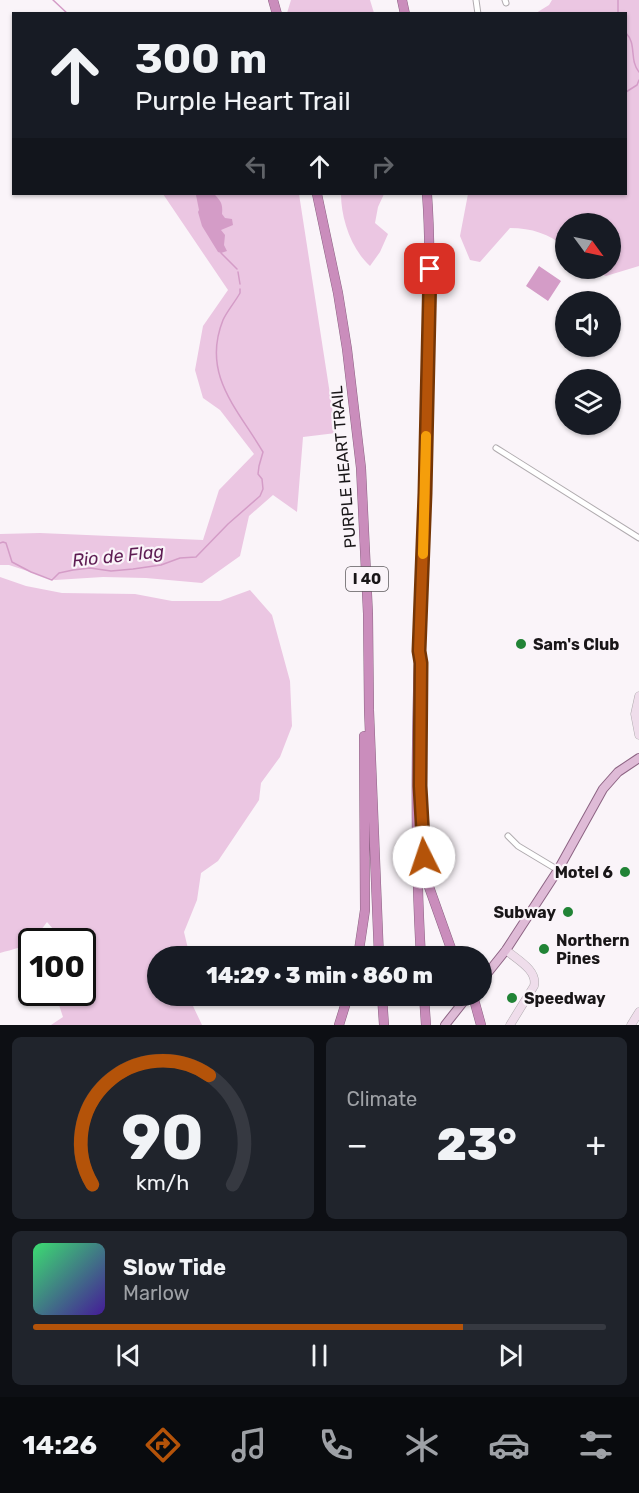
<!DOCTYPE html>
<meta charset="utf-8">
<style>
:root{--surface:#171b24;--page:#20242c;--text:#f1f3f6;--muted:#9ea1a6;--line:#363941;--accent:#b45309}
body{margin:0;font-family:Rubik,sans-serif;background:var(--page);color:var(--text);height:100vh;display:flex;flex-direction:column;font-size:22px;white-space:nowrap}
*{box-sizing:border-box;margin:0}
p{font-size:20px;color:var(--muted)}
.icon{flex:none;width:33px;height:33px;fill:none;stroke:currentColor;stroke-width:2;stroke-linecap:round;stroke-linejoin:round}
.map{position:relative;height:1025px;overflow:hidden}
.details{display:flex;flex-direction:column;gap:12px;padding:12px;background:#0d0f14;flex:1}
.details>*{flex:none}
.top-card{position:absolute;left:12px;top:12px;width:615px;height:183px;border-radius:0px;box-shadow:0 2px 4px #0004;background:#171b24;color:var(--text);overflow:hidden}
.needle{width:39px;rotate:123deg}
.buttons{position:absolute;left:555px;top:213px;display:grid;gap:12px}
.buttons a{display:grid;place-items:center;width:66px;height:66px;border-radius:50%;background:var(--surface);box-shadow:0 2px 4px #0004;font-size:30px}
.speed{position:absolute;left:18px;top:928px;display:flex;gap:12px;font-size:30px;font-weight:700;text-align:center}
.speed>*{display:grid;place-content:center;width:78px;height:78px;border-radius:50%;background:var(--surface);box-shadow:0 2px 4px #0004;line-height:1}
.speed .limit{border:3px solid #111;border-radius:9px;background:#fff;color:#111}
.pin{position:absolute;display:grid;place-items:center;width:51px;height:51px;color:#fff;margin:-26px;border-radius:12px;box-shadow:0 3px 9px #0006}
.me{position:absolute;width:66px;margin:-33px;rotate:356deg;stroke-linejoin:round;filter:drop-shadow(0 0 4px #0008)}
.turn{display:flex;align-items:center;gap:21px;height:126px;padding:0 24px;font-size:27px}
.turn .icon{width:78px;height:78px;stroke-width:2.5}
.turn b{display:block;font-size:42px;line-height:51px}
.lanes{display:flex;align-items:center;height:57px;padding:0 24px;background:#0003;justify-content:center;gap:30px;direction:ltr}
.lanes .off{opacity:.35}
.big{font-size:45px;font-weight:800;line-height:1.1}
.details .widget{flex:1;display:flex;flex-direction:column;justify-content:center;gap:9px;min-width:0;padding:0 21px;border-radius:9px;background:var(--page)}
.details .dial{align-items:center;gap:0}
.dial svg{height:156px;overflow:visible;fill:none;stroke:var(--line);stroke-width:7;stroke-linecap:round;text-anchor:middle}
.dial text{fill:var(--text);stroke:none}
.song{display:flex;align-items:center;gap:18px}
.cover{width:72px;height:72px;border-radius:9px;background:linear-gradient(135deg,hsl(140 70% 55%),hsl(260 70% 35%))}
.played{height:6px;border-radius:3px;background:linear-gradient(90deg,var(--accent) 75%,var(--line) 75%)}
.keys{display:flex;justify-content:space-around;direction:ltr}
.heat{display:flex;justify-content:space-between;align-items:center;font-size:33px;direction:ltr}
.details .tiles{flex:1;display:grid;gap:12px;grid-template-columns:1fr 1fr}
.widget:last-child{grid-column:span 2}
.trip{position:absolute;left:147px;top:946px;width:345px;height:60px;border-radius:30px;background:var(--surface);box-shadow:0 2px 4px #0004;font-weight:800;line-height:60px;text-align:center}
.tabs{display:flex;height:96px;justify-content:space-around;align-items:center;background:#090b0e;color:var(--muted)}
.tabs .icon{width:42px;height:42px}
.tabs .on{color:var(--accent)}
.tabs b{font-size:27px;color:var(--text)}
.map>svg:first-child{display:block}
.green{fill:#ebc6e2}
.water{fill:#d49cc7}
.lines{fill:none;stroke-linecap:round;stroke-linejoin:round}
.stream{stroke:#d49cc7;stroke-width:1.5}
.street-casing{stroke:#b0abaf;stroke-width:7}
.secondary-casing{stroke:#b0abaf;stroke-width:9}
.primary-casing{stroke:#8c6383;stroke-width:10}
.highway-casing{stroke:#8c6383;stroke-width:10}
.street{stroke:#fff;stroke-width:5}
.secondary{stroke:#efddeb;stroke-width:8}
.primary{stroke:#dfbbd7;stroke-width:8}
.highway{stroke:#ca8dbc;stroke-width:9}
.route-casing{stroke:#753606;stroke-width:15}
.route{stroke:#b45309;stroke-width:10}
.slow{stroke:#f59e0b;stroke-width:10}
.poi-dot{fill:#218336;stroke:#faf4f9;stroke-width:2}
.labels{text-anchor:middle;stroke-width:4.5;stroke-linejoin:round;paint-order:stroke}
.shield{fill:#faf4f9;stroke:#5c595c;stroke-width:1.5}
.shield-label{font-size:15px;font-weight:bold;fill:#191618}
.street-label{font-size:16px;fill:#191618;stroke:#faf4f9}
.poi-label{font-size:16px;font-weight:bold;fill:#191618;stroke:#faf4f9;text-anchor:start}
.water-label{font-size:18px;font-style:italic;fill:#5e1d53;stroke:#faf4f9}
</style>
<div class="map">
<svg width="639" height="1025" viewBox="0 0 639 1025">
<rect width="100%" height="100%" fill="#faf4f9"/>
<!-- green -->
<path class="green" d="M291,0h79l4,13h-87z
M552,0h87v266l-33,10 -20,-7 24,-1v-44h-44l-1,23c-16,-13 -33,-19 -55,-19l-30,34 -10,-2 -10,-24 8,-42h158v-180l-90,-1 13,-8z
M163,194h136l37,239 -33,4 -6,75 -24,-17 -24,21 -9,40 -38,27 -56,-5 -43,-1 -48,3 -46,-15h-9v-31l40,-1 163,7 16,-50 35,-36 -34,-44 -17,-12 -8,-28 8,-44 25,-36z
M341,194h43l-6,13 -3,16 13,11 -8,18 -10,14c-19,-17 -29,-48 -29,-72z
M0,577l26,9 36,7 73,1 37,7h48l30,-11 22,25 18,66 2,45 -12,31 -19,26 -2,17 -41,61 -17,12 -4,27 -13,32 6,25h-32v39h36l-1,10 9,19h-151l12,-8 -8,-24h27v-51h-30l1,-13 -6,-7c-19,25 -18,23 -47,31z"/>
<!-- water -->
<path class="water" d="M197,194h17c7,7 9,10 8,20l3,4 7,1 1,6 -12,5 4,5 -1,10 3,6 -6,2 -3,-1 -16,-26 -4,-14 1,-2 -3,-15z
M539,266l22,15 -13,20 -22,-15z"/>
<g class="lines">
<!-- stream -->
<path class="stream" d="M53,0l15,14
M618,14v-14
M626,33c11,11 3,27 13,39
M626,92l11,-7 2,-5
M221,253l16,16
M238,272l2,12
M0,543l3,-1 3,1 6,19 19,10 21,8 7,-7 14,-3 17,-2 21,3 22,-2 28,-4 19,-7 16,-1 32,-33 32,-28 3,-7 -1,-10 -4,-5 1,-8 4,-14c-25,-43 -62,-77 -40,-132 4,-9 12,-18 17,-27v-4"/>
<!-- street casing -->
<g class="street-casing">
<path id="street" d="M476,0l2,14
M505,0l1,3
M496,448l143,90
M508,836l10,10 40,24"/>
</g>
<!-- secondary casing -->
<g class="secondary-casing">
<path id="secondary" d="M639,696l-4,18 4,21
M506,950c10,9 32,20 28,36l-24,39
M631,1025l8,-13"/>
</g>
<!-- primary casing -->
<g class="primary-casing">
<path id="primary" d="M482,980l24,-30 52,-80 45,-81 15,-17 21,-14
M445,1025l23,-29"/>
</g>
<!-- highway casing -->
<g class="highway-casing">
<path id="highway" d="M273,0l4,14
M402,0l3,14
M317,194l21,99 9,56 14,119 7,146 1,96 10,247
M422,823l6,61 26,73
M358,957l7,-47 -1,-174
M421,957c-11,-186 2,-373 5,-559 2,-68 6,-136 1,-204
M382,996l2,29
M424,996l2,29
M473,996l8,29
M339,1025l9,-29"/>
</g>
<!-- street -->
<use href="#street" class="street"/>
<!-- secondary -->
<use href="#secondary" class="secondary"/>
<!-- primary -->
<use href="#primary" class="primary"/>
<!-- highway -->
<use href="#highway" class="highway"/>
</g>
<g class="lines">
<!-- route casing -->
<g class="route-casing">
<path id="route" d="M424,857l-4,-71 1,-123 -2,-12 6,-158 5,-224"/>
</g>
<!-- route -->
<use href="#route" class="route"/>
<!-- slow -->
<path class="slow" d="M423,554l3,-118"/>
</g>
<!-- markers -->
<g class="poi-dot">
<circle cx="521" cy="644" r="6"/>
<circle cx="625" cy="872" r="6"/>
<circle cx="568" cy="912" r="6"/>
<circle cx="544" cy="949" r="6"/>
<circle cx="512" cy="998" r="6"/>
</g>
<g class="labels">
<!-- shield labels -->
<rect class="shield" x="346" y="567" width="42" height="24" rx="4.5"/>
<g class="shield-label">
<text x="367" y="584">I 40</text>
</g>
<!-- street labels -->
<g class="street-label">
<text transform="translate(343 467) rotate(-95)" y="6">PURPLE HEART TRAIL</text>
</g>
<!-- poi labels -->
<g class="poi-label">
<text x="533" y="650">Sam's Club</text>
<text x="613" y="878" text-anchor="end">Motel 6</text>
<text x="556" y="918" text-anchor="end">Subway</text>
<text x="556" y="946">Northern<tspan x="556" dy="18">Pines</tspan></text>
<text x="524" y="1004">Speedway</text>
</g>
<!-- water labels -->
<g class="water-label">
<text transform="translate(118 556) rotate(-6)" y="6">Rio de Flag</text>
</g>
</g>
</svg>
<div class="buttons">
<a><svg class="needle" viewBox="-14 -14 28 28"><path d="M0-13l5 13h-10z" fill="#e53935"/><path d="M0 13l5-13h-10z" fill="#9ea1a6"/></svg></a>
<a><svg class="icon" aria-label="sound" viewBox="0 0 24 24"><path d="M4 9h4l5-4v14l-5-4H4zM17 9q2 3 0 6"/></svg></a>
<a><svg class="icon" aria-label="layers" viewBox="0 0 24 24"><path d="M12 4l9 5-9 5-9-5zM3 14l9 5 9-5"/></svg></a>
</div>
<div class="speed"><div class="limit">100</div></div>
<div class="pin" style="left:430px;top:269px;background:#d93025"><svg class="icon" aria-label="arrive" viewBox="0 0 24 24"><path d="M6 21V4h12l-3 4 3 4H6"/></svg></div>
<svg class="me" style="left:424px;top:857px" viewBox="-20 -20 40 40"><circle r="19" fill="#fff"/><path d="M0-13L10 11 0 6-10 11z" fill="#b45309"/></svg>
<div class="trip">14:29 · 3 min · 860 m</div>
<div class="top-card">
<div class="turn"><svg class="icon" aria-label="ahead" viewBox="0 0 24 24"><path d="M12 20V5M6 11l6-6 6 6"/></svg><div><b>300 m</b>Purple Heart Trail</div></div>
<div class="lanes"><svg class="icon off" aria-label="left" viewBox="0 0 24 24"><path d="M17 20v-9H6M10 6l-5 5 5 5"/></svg><svg class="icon" aria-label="ahead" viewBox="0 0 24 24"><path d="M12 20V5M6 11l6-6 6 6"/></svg><svg class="icon off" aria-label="right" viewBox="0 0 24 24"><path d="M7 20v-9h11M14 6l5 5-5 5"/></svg></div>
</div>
</div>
<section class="details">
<div class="tiles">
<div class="widget dial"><svg viewBox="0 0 100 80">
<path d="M14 69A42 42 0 1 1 86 69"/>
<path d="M14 69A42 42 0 0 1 74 13" stroke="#b45309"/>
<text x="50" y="56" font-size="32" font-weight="700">90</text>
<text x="50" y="72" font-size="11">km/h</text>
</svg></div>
<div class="widget"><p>Climate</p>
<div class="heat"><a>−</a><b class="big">23°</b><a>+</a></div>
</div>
<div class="widget">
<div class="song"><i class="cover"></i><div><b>Slow Tide</b><p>Marlow</p></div></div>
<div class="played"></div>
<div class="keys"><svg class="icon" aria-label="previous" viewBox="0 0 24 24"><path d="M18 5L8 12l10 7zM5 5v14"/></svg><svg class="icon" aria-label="pause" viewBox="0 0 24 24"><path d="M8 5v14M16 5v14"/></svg><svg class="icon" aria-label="next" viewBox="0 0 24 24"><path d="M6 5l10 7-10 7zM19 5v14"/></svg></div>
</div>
</div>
</section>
<nav class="tabs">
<b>14:26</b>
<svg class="icon on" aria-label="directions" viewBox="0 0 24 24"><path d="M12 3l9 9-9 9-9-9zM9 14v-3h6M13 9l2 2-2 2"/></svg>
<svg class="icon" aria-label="music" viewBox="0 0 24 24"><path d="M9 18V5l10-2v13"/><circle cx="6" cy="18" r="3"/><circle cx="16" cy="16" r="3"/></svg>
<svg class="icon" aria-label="phone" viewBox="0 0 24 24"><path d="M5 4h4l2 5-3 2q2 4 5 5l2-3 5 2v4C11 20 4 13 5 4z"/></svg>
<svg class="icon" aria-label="climate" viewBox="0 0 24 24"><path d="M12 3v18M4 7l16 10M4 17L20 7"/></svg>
<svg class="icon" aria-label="car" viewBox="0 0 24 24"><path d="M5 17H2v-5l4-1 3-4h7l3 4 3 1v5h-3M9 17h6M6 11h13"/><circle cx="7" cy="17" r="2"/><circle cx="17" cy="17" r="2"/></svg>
<svg class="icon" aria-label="filters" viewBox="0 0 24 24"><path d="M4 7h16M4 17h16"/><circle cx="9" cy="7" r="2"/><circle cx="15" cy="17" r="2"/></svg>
</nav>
